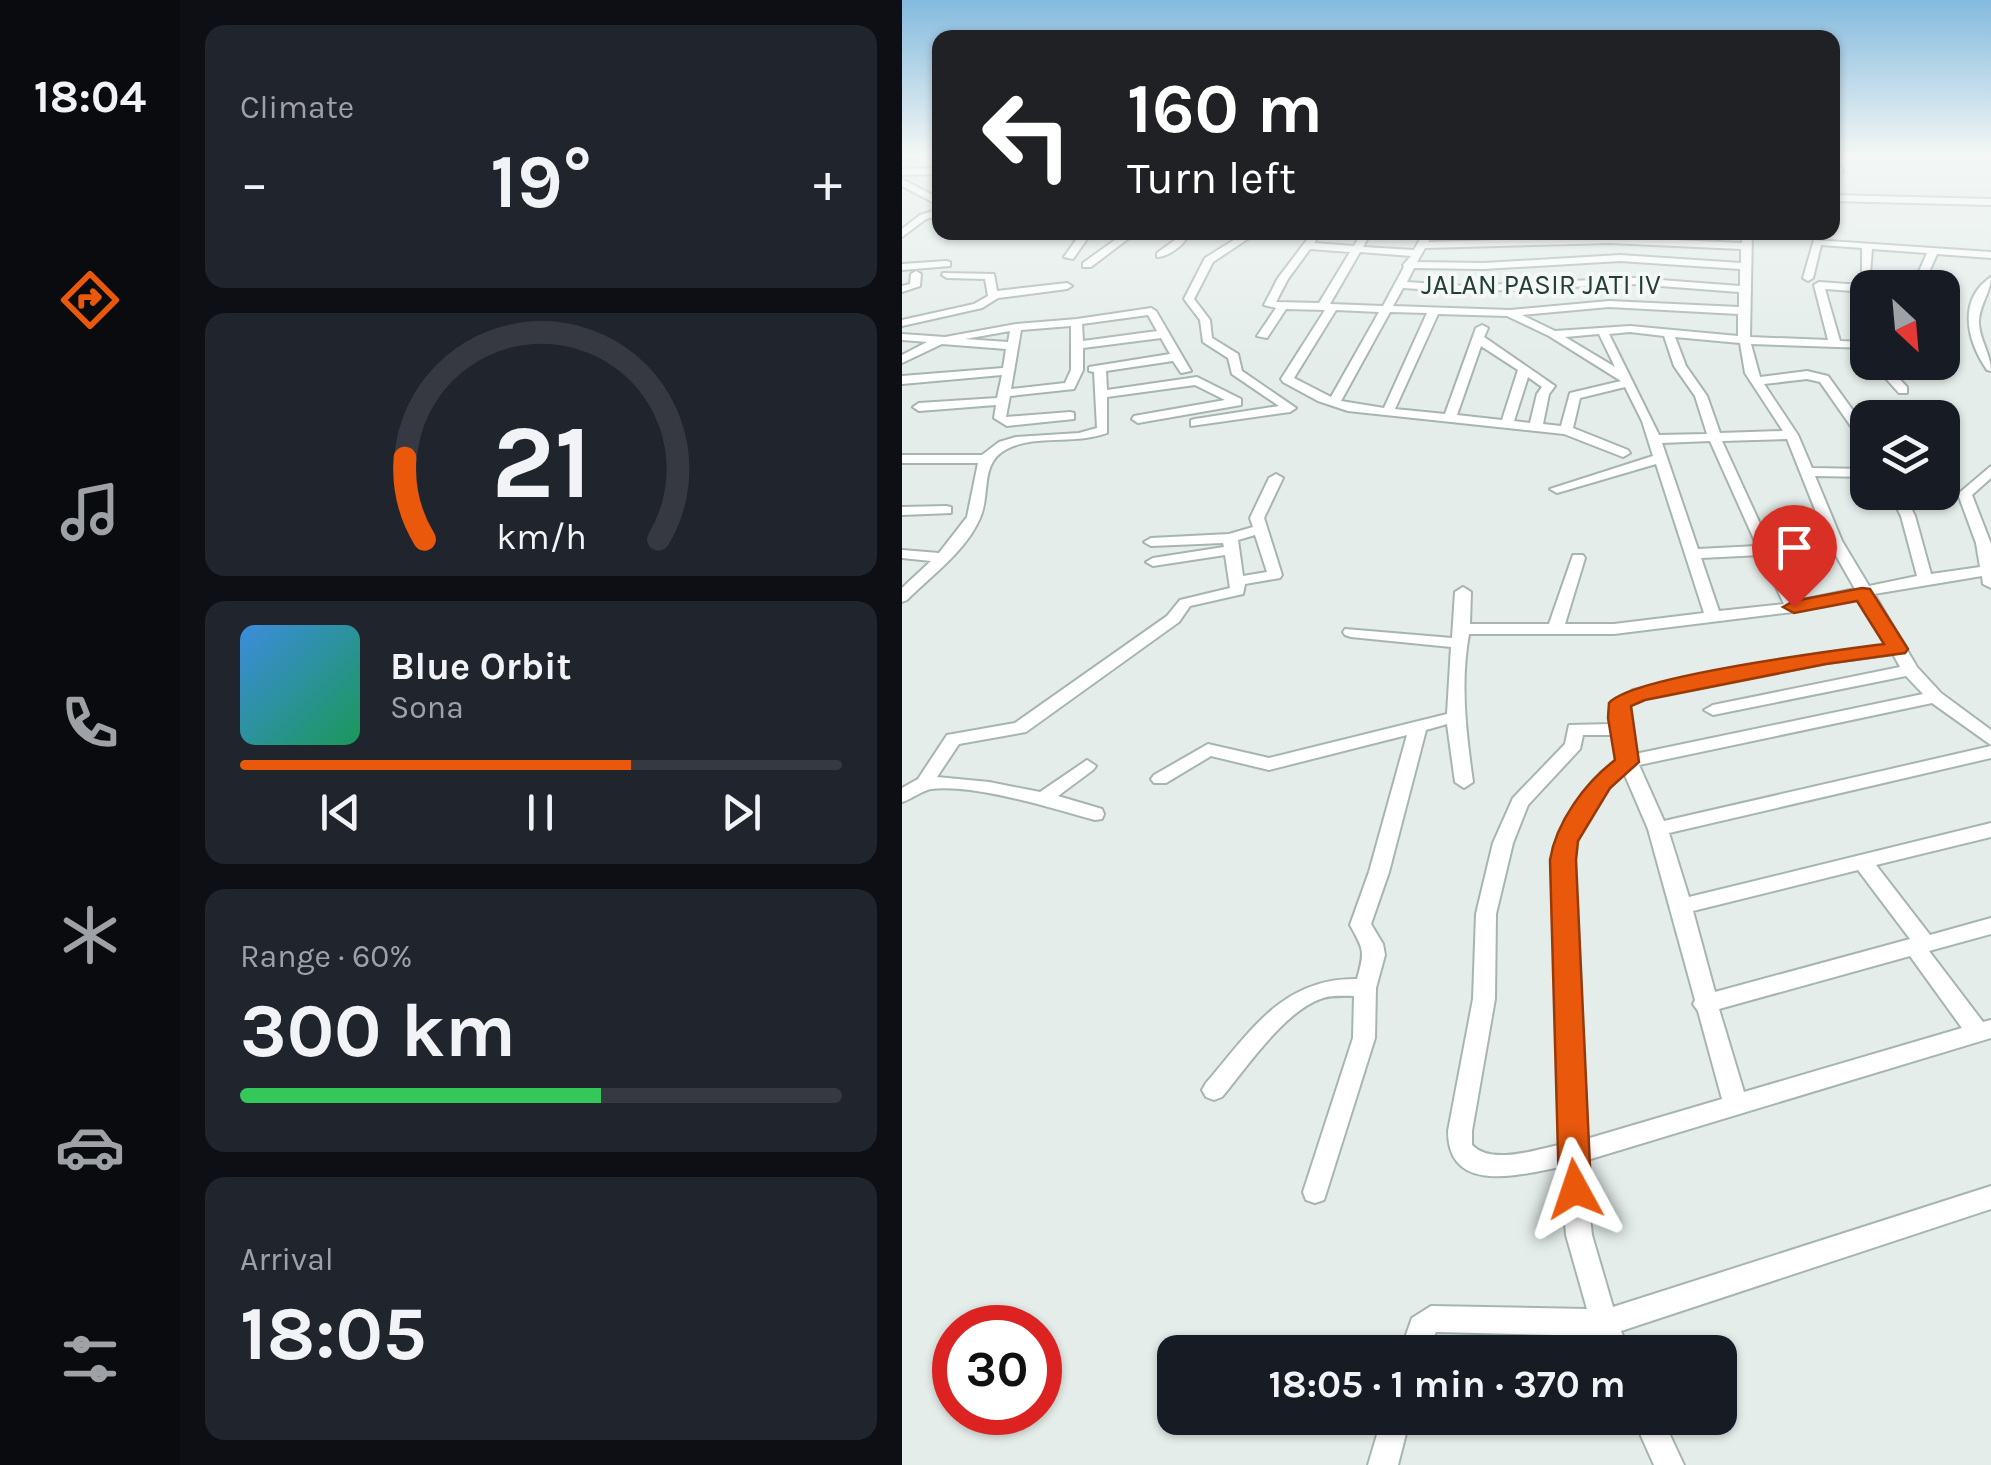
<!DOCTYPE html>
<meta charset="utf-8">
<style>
:root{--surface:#171b24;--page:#20242c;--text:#f1f3f6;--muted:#9ea1a6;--line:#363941;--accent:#ea580c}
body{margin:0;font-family:Karla,sans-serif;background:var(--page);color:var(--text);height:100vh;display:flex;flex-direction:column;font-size:38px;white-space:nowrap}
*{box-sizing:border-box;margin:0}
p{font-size:32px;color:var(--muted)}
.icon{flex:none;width:55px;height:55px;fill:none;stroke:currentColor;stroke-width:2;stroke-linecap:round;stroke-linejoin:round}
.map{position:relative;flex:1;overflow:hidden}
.side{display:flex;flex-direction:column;gap:25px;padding:25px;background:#0d0f14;width:722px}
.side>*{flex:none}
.hud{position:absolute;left:30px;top:30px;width:908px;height:210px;border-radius:20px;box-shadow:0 2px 8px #0004;background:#202124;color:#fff;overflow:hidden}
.needle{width:65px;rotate:154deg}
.buttons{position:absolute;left:948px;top:270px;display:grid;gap:20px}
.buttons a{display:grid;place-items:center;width:110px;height:110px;border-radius:20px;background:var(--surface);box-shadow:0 2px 8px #0004;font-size:50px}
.speed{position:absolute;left:30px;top:1305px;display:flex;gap:20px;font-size:50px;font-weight:700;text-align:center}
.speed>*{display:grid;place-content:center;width:130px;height:130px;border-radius:50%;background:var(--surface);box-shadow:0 2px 8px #0004;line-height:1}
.speed .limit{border:15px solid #d22;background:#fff;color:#111}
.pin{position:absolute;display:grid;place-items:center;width:85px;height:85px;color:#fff;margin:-102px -42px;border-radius:50% 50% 50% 0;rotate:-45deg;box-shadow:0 0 10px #0007}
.pin .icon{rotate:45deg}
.me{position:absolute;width:110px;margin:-55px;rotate:355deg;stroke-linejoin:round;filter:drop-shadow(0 0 8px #0008)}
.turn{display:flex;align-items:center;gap:35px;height:210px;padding:0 30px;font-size:45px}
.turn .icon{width:130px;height:130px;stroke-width:2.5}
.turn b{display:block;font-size:70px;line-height:85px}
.big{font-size:75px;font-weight:700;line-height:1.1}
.side .widget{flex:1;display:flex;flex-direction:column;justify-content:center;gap:15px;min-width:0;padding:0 35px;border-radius:20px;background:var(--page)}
.side .dial{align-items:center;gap:0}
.dial svg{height:260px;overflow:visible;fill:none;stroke:var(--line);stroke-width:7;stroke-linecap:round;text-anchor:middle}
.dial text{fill:var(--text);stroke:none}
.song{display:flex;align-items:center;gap:30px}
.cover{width:120px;height:120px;border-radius:15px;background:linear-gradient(135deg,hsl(210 70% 55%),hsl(150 70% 35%))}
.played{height:10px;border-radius:5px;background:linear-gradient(90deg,var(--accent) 65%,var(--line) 65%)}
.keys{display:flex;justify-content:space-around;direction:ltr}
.heat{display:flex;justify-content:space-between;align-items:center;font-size:55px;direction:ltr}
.charge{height:15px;border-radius:8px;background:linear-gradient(90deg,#34c759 60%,var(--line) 0)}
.trip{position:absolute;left:255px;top:1335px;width:580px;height:100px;border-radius:20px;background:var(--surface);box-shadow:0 2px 8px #0004;font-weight:700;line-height:100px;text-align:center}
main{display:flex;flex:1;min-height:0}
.dock{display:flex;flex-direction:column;width:180px;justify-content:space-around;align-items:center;background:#090b0e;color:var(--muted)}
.dock .icon{width:70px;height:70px}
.dock .active{color:var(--accent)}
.dock b{font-size:45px;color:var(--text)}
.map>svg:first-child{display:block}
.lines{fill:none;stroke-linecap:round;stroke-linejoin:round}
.street-casing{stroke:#a7b5b0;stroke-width:4}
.street{fill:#fff;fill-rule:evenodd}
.route{fill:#ea580c;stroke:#983908;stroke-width:2.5}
.labels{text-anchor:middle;stroke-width:8;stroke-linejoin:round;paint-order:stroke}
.far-street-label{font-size:28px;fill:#243e38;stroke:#f4f9f7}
</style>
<main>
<nav class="dock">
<b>18:04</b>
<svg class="icon active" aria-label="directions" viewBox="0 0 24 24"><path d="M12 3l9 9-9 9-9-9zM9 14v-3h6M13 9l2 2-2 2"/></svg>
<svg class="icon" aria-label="music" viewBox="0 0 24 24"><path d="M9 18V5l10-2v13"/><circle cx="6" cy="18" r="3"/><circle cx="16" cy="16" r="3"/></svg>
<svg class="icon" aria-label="phone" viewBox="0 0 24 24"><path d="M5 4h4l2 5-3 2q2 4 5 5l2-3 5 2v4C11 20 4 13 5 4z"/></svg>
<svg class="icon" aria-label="climate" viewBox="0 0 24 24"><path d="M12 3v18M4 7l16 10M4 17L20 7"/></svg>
<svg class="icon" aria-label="car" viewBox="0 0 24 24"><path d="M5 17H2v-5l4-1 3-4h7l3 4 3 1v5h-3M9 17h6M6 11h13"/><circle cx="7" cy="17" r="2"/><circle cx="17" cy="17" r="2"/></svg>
<svg class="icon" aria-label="filters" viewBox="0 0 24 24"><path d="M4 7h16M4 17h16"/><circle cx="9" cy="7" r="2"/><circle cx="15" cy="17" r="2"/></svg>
</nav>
<section class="side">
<div class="widget"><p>Climate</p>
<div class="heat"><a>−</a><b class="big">19°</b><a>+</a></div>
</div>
<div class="widget dial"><svg viewBox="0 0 100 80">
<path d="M14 69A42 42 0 1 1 86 69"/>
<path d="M14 69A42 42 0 0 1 8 44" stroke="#ea580c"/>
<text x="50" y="56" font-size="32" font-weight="700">21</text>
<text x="50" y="72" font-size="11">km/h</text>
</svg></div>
<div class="widget">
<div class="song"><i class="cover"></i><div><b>Blue Orbit</b><p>Sona</p></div></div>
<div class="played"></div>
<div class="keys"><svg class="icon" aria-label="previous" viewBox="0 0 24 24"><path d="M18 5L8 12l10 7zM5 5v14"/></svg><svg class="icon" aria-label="pause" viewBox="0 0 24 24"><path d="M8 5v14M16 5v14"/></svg><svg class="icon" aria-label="next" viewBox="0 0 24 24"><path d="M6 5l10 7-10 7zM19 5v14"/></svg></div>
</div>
<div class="widget"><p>Range · 60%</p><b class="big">300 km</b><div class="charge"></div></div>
<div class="widget"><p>Arrival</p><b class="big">18:05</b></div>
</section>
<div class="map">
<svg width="1089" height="1465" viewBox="0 0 1089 1465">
<rect width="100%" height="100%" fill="#e4ede9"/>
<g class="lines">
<!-- street casing -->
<g class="street-casing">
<path id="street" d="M12,154l2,4 -14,2v-4z
M930,167l10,2 1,2 -11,2z
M38,168v6l-38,1v-6z
M0,179l38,20v7l-38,-20z
M930,195l159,4v6l-159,-4z
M38,209v6l-14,4 -24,18v-8l18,-14z
M155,232h15l15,7 -14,20 -9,-2 12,-17z
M224,232h11l-46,35h-8v-4z
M277,232h10c-2,12 -21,25 -32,25v-4l21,-15z
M345,232h11l-45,30 -19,37 16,21 2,18 26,16 4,17 54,37 -6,4 -99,14v-6l4,-1 84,-13 -47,-32 -4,-16 -25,-16 -3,-22 -16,-21 21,-41z
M411,232h9l-8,11 40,3 8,-14h9l-8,15 51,3 10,-18h9l-5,10 182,-5 132,6v-11h10l-2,105 78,3 -14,-55 5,-3 43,3v-37l-41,-3 -8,33 -5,3 -5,-3 11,-38 177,12v6l-54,-4 -15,34h-10l15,-35 -55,-4 -3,37 2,2h-4v4l-42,-3 15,52 27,1v6l-116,-4 9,33 47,-6 21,5 39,54v13l-5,-1 -42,-60 -13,-3 -43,5 34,51 14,33 55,1v8l-52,-1 27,65 27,45 48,-10 -16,-60 -12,-24h14l12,24 16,58 49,-7 -4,-24 -18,-49 33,-28v12l-19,17 19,49v44l-8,-4 -1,-8 -108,18 43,73 24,26 50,37v15l-59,-42 -293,62 25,56 327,-75v12l-322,75 20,64 302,-74v14l-115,28 54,70 61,-17v16l-62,17 54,71 8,-2v18l-407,123 8,74 21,72 378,-121v23l-370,122 9,21h-27l-7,-16 -160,-4 -9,20h-27l12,-34 19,-12 156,3 -21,-74 -6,-68c-41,8 -112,28 -112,-36l25,-132 3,-85 17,-71 20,-45 52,-54 4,-19 43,-1 -1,-21 22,-13 194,-37 61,-8 -28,-48 -67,15 -179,22h-145c-9,50 -3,98 4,148l-9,6 -9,-6 -8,-58 -21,6 -37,142 -18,52 12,20 2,11 -9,33 -1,50 -51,162 -9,3 -9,-3 -3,-8 50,-154 1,-42c-10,0 -22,-1 -31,2 -38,12 -76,69 -101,99l-8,3 -8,-3 -4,-7 4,-7c44,-51 76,-105 151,-104 8,-28 7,-29 -7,-54l19,-53 38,-137 -138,35 -58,-14 -45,27h-12l-3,-4 3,-4 54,-31 61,14 178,-44 4,-67 -100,-10 -6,-2 -2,-3 2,-3 107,9 3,-46 8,-5 8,5 -1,32h79l24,-69h10l2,3 -20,66h49l90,-11 -48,-149 -99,29 -7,-4 103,-33 -11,-35 -17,-34 -45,11 -7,30 55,22 2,3 -7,4 -59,-23 -216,-23 -30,-10 -35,-19 -2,-3 44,-69 -39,-1 -19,29 -10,-2 19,-28 -12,-3 14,-27zM708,243l131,6v14l-121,-8 -136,8 -67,-1 8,-14zM408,249l40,3 -31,51 -43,-1 12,-23zM458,252l51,4 -8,9 1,2 -21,39 -53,-2zM718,261l120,8v17l-106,-8 -169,8 -58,-4 7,-14 70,1zM732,284l105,8v15l-130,-6 -99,9 -117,-4 10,-18 62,4zM707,307l129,7v22l-108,-10 -75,5 -33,-16zM434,310l43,2 -48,85 -37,-19zM488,312l37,1 -43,95 -43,-7zM536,314l69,2 42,20 72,45 -51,12 -9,33 -18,-2 6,-30 6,-8 -71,-49 4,-9 -6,-3 -6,3 -31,86 -50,-5zM728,332l34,4 10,30 21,30 12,38 -48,1 -50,-101zM697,334l16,33 -50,-30zM773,337l65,6 5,30 38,58 -63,2 -13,-37 -21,-30zM579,346l37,24 -16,50 -45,-5zM626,377l14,10 -5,7 -7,29 -16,-2zM885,439l39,98 -59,2 -45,-98zM808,441l47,105 -59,3 -36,-106zM928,545l25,44 -57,12 -26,-54zM859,555l23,49 -65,7 -18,-53zM991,654l7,13 -187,38 -9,5 9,5 193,-39 17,18 -288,60 -7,-48 16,-8 183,-35zM681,735h30l6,24c-33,21 -53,55 -66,91l6,295c-24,5 -68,20 -87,0v-14l23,-132 1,-85 17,-71 15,-38 52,-56zM722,773l24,56 47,171 -2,4 5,7 24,88 -139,41 -10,-290 21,-46zM956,870l52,69 -195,53 -22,-81zM1008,956l52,72 -218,64 -25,-83z
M44,261l4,1v4l-48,4v-6z
M14,271l5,3 -1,12 -18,6v-6l8,-2 1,-10z
M41,273l51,1 3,17 70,-8 5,3 -5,3 -69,9 -16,10 -80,18v-6l72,-16 14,-8 -3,-17 -38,-1 -5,-3z
M1089,277c0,16 -13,29 -12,47 1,17 12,30 12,47l-4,-1c-20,-29 -30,-70 4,-93z
M249,308l5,3 35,60 -10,2 -8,-12 -67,10 1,19 90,-13 44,22v6l-103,18 -6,-4 2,-3 91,-16 -30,-15 -88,12v36c-32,12 -71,1 -100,16 -28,14 -16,45 -27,69 -14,33 -48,57 -73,82l-5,2v-14l29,-27 -29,-3v-8l37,3 28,-36 11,-54h-76v-8h80l17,-13 17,-5 63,-4 18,-5 -3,-56 -5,-1v-4l81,-13 -9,-16 -78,10v22l-9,19 -64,7 -4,21 64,-5 4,1v6l-67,7 -13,-8 2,-13 -77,6 -6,-4 6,-4 78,-5 5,-23 -100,9v-8l101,-8 3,-19 -64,-5 -40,19v-8l25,-13 -25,-2v-6l43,3 71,-13 61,-5zM246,315l9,16 -74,10 -1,-17zM169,326v44l-6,13 -54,6 10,-59zM108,331l-2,11 -43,-3z
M969,362h12l24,25v6h-8z
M374,474l7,4 -19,40 18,57 -2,3 -35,6 -2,10 -53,12 -11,16 -153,110 -67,12 -22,33 52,5 51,10 47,-32 9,6 -3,4 -35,26 44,13 2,5 -2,5 -7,1c-44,-12 -119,-36 -164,-31 -10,2 -19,10 -29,13v-14l16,-9 29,-44 68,-12 152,-107 13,-16 50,-12 -5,-33 -72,11 -7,-4 7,-4 71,-11 -1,-4 -72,3 -7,-4 7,-4 78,-4 24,-7 -3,-9 19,-40zM353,535l12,37 -24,4 -5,-36z
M44,506l5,1v6l-49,2v-8z
M480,1418h28l-12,47h-30z
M731,1418h29l22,47h-30z"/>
</g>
<!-- street -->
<use href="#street" class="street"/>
</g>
<!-- sky -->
<linearGradient id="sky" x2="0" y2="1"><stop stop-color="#84bade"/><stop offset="0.43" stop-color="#f3f7f5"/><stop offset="1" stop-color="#f3f7f5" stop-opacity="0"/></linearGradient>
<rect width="1089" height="359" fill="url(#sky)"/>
<!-- route -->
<path class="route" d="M960,588l8,1 38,60 -3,4 -79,11 -181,36 -14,6 8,56 -29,26 -32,53 -2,19 15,329 -5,10 -11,4 -12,-4 -4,-10 -9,-329c6,-38 35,-77 65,-100l-7,-42 1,-15c23,-27 230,-53 275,-59l-27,-43 -63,12 -11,-6 11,-6z"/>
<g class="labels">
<!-- far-street labels -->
<g class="far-street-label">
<text x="639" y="294">JALAN PASIR JATI IV</text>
</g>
</g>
</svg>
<div class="buttons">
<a><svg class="needle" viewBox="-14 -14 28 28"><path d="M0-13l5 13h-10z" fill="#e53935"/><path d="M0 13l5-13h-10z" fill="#9ea1a6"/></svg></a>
<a><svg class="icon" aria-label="layers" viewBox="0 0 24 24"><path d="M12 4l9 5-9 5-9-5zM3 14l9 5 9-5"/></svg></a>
</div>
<div class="speed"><div class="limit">30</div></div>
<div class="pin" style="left:892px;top:607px;background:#d93025"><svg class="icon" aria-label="arrive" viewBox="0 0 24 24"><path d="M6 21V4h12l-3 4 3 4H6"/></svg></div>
<svg class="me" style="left:673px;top:1189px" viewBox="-20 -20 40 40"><path d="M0-17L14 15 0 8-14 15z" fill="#ea580c" stroke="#fff" stroke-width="4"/></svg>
<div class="trip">18:05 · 1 min · 370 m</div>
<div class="hud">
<div class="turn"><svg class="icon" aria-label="left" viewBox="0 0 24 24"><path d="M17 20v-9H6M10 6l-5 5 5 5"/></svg><div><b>160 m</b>Turn left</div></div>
</div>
</div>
</main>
